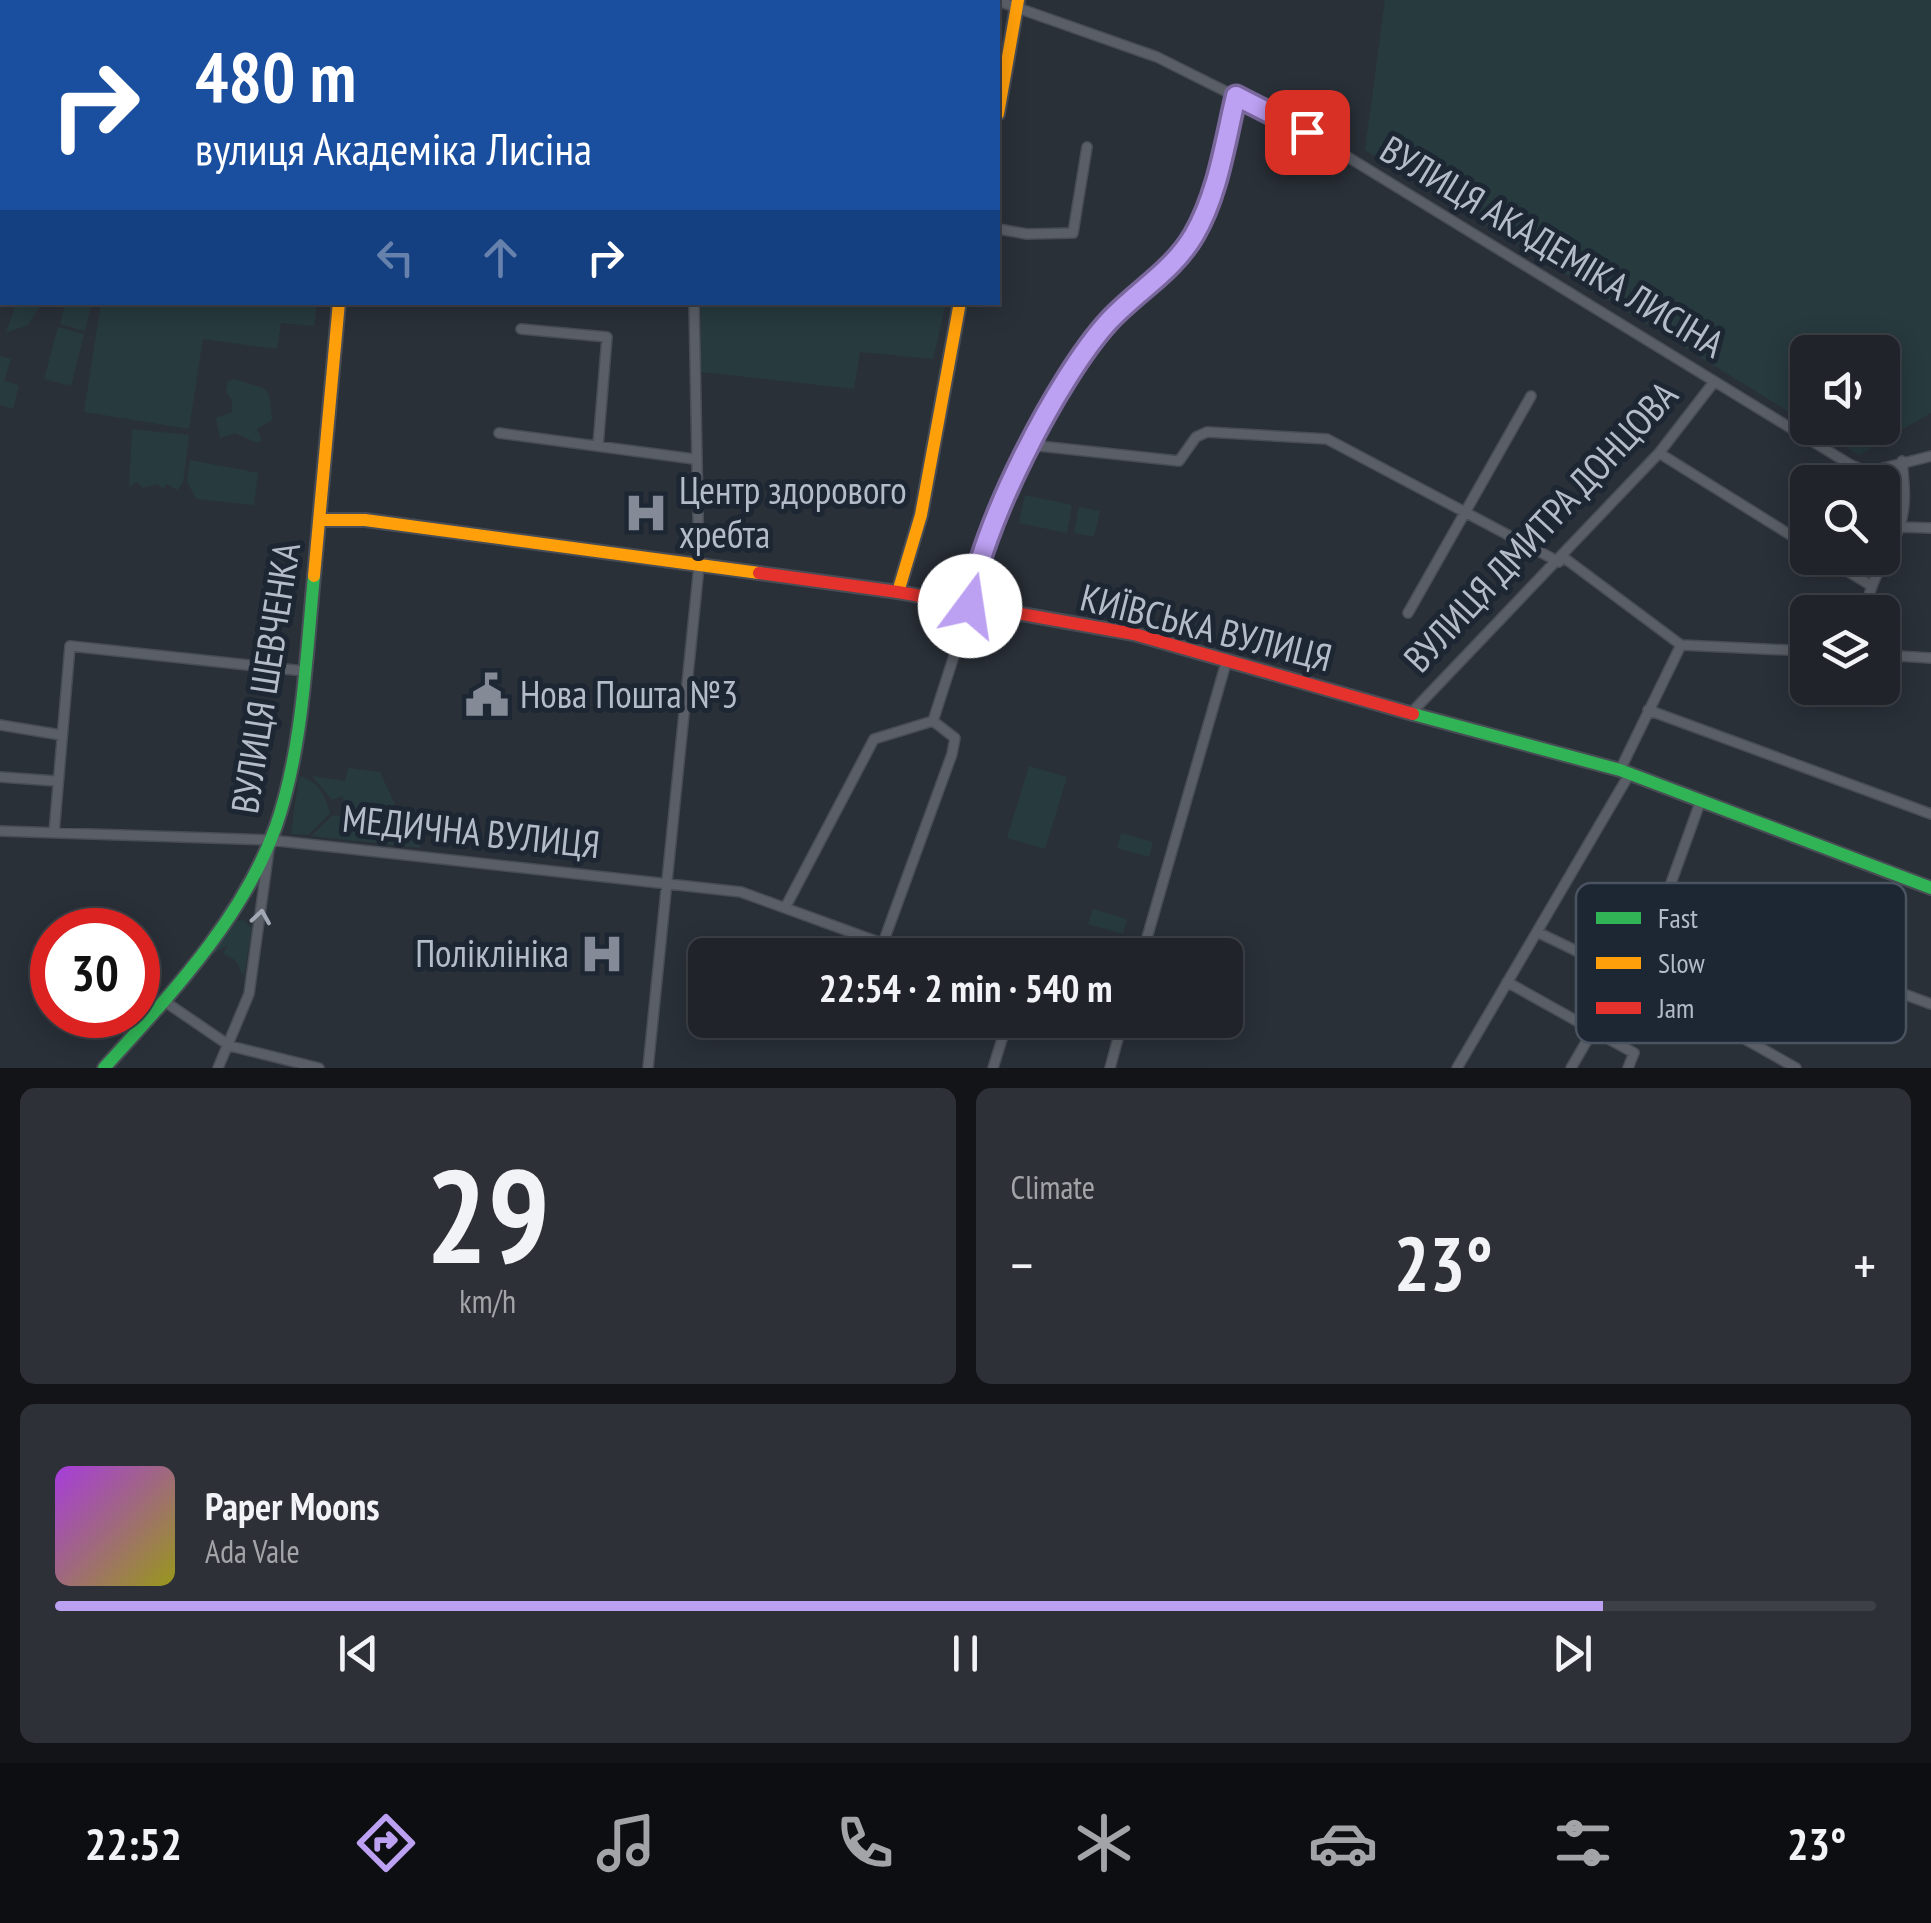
<!DOCTYPE html>
<meta charset="utf-8">
<style>
:root{--surface:#20242a;--page:#2d3036;--text:#f1f3f6;--muted:#a2a4a8;--line:#3d4147;--accent:#bca0f2}
body{margin:0;font-family:"PT Sans Narrow",sans-serif;background:var(--page);color:var(--text);height:100vh;display:flex;flex-direction:column;font-size:38px;white-space:nowrap}
*{box-sizing:border-box;margin:0}
p{font-size:32px;color:var(--muted)}
.icon{flex:none;width:55px;height:55px;fill:none;stroke:currentColor;stroke-width:2;stroke-linecap:round;stroke-linejoin:round}
.map{position:relative;height:1068px;overflow:hidden}
.details{display:flex;flex-direction:column;gap:20px;padding:20px;background:#121417;flex:1}
.details>*{flex:none}
.banner{position:absolute;left:0px;top:0px;width:1000px;height:305px;box-shadow:0 5px 25px #0003,0 0 0 2px var(--line);background:#1a4fa0;color:#fff;overflow:hidden}
.controls{position:absolute;left:1790px;top:335px;display:grid;gap:20px}
.controls a{display:grid;place-items:center;width:110px;height:110px;border-radius:15px;background:var(--surface);box-shadow:0 5px 25px #0003,0 0 0 2px var(--line);font-size:50px}
.speed{position:absolute;left:30px;top:908px;display:flex;gap:20px;font-size:50px;font-weight:700;text-align:center}
.speed>*{display:grid;place-content:center;width:130px;height:130px;border-radius:50%;background:var(--surface);box-shadow:0 5px 25px #0003,0 0 0 2px var(--line);line-height:1}
.speed .limit{border:15px solid #d22;background:#fff;color:#111}
.pin{position:absolute;display:grid;place-items:center;width:85px;height:85px;color:#fff;margin:-42px;border-radius:20px;box-shadow:0 5px 15px #0006}
.me{position:absolute;width:110px;margin:-55px;rotate:14deg;stroke-linejoin:round;filter:drop-shadow(0 0 8px #0008)}
.turn{display:flex;align-items:center;gap:35px;height:210px;padding:0 30px;font-size:45px}
.turn .icon{width:130px;height:130px;stroke-width:2.5}
.turn b{display:block;font-size:70px;line-height:85px}
.lanes{display:flex;align-items:center;height:95px;padding:0 30px;background:#0003;justify-content:center;gap:50px;direction:ltr}
.lanes .off{opacity:.35}
.big{font-size:75px;font-weight:600;line-height:1.1}
.details .widget{flex:1;display:flex;flex-direction:column;justify-content:center;gap:15px;min-width:0;padding:0 35px;border-radius:15px;background:var(--page)}
.details .dial{align-items:center;gap:0}
.dial b{font-size:130px;line-height:1}
.song{display:flex;align-items:center;gap:30px}
.cover{width:120px;height:120px;border-radius:15px;background:linear-gradient(135deg,hsl(280 70% 55%),hsl(60 70% 35%))}
.played{height:10px;border-radius:5px;background:linear-gradient(90deg,var(--accent) 85%,var(--line) 85%)}
.keys{display:flex;justify-content:space-around;direction:ltr}
.heat{display:flex;justify-content:space-between;align-items:center;font-size:55px;direction:ltr}
.details .tiles{flex:1;display:grid;gap:20px;grid-template-columns:1fr 1fr}
.widget:last-child{grid-column:span 2}
.trip{position:absolute;left:688px;top:938px;width:555px;height:100px;border-radius:15px;background:var(--surface);box-shadow:0 5px 25px #0003,0 0 0 2px var(--line);font-weight:600;line-height:100px;text-align:center}
.tab-bar{display:flex;height:160px;justify-content:space-around;align-items:center;background:#0d0e11;color:var(--muted)}
.tab-bar .icon{width:70px;height:70px}
.tab-bar .on{color:var(--accent)}
.tab-bar b{font-size:45px;color:var(--text)}
.map>svg:first-child{display:block}
.green{fill:#273a3e}
.lines{fill:none;stroke-linecap:round;stroke-linejoin:round}
.street-casing{stroke:#484c55;stroke-width:12}
.fast-casing{stroke:#484c55;stroke-width:16}
.slow-casing{stroke:#484c55;stroke-width:16}
.jam-casing{stroke:#484c55;stroke-width:16}
.street{stroke:#5a5e66;stroke-width:9}
.fast{stroke:#30b455;stroke-width:12}
.slow{stroke:#ff9f0a;stroke-width:12}
.jam{stroke:#e5322d;stroke-width:12}
.oneway{stroke:#a2a9b5}
.route-casing{stroke:#7a689d;stroke-width:25}
.route{stroke:#bca0f2;stroke-width:18}
.labels{text-anchor:middle;stroke-width:10;stroke-linejoin:round;paint-order:stroke}
.street-label{font-size:38px;fill:#b4bcc9;stroke:#1d2633}
.poi-label{font-size:38px;fill:#b4bcc9;stroke:#1d2633;text-anchor:start}
.key{fill:#1d2633;stroke:#4a5360;stroke-width:2.5}
.key-label{font-size:28px;fill:#b4bcc9}
</style>
<div class="map">
<svg width="1931" height="1068" viewBox="0 0 1931 1068">
<rect width="100%" height="100%" fill="#2a3038"/>
<!-- green -->
<path class="green" d="M1385,0h546v413l-72,42 -45,-27h68v-76h-74l-1,71 -442,-273z
M16,303h26l-14,22 -22,8z
M65,303l26,2 -6,26 -25,-7z
M101,303v-1l216,1 -3,23 -33,-3 -4,26 -74,-10 -14,90 -105,-17z
M701,303v-1l245,1 -13,56 -73,-7 -6,37 -153,-17z
M58,327l26,7 -13,52 -27,-7z
M0,356l11,3 -7,22 15,4 -6,24 -13,-4z
M235,379c32,12 35,2 37,41l-15,9 5,11 -5,3 -22,-10 -15,5 -4,-20 16,-6v-12l-6,-8 2,-11z
M132,429l57,6 -6,48 -6,7 -10,-6 -4,5 -5,-5 -15,4 -6,-6 -8,5z
M190,460l68,13 -4,32 -58,-6 -9,-18z
M1025,495l47,10 -5,28 -48,-10z
M1079,507l21,4 -6,26 -20,-4z
M1029,766l38,11 -22,72 -38,-11z
M348,768l32,4 27,59 15,-5 -2,22 -109,-12 22,-21 9,1 6,-6 -6,-14 -10,4 -20,-24 33,5z
M299,776c19,4 27,21 31,37l-22,22 -17,-1z
M1121,833l32,9 -4,15 -32,-9z
M1093,909l34,10 -4,15 -35,-10z
M243,920l9,8 -8,48 -9,-16 -12,-6 5,-9 -17,10 23,-34z"/>
<g class="lines">
<!-- street casing -->
<g class="street-casing">
<path id="street" d="M471,0v2
M680,0l1,2
M995,0l162,57 150,75 544,333 17,7 63,-16
M121,2l1,-2
M0,205l2,-7
M998,229l29,5 46,-1 14,-86
M521,329l86,8 -9,109
M499,433l195,26
M1030,445l149,16 17,-24 11,-5 120,7 232,123
M1659,453l149,93
M1900,527l31,1
M1563,557l118,88 -61,125
M1826,558l44,27
M1866,612c3,-34 24,-56 34,-87 7,-21 4,-42 2,-64
M1408,613l123,-217
M1681,645l127,6
M1882,655l49,3
M1648,710l283,104
M1412,712l247,-259 55,-71
M933,721l37,-115 3,-24c26,-68 52,-147 93,-208 30,-43 71,-71 106,-109 42,-45 50,-111 64,-168
M0,725l61,10
M0,777l56,4
M0,831l270,9 471,52 173,63
M54,833l16,-187 234,25
M1663,906l268,98
M785,908l89,-169 59,-18 22,17 -3,16 -69,189
M1537,932l125,60 134,76
M1142,955l84,-292
M1636,980l65,-180
M1507,982l127,71 -6,15
M164,1001l66,45 89,22
M218,1068l31,-74 21,-152
M648,1068l51,-502 -5,-264
M993,1068l15,-48
M1110,1068l13,-48
M1457,1068l173,-295
M1571,1068l21,-36"/>
</g>
<!-- fast casing -->
<g class="fast-casing">
<path id="fast" d="M1413,714l207,56 311,118
M104,1068c65,-72 139,-149 172,-242 27,-78 30,-169 38,-250"/>
</g>
<!-- slow casing -->
<g class="slow-casing">
<path id="slow" d="M998,114l20,-114
M321,520h44l394,53
M314,576l25,-274
M898,592l23,-77 39,-213"/>
</g>
<!-- jam casing -->
<g class="jam-casing">
<path id="jam" d="M369,0v2
M759,573l139,19 236,42 279,80"/>
</g>
<!-- street -->
<use href="#street" class="street"/>
<!-- fast -->
<use href="#fast" class="fast"/>
<!-- slow -->
<use href="#slow" class="slow"/>
<!-- jam -->
<use href="#jam" class="jam"/>
</g>
<!-- one-way arrows -->
<defs><path id="oneway-chevron" d="M-2-3.5L2.5 0L-2 3.5" fill="none" stroke-width="1.6" stroke-linecap="round" stroke-linejoin="round" transform="scale(2.5)"/></defs>
<use class="oneway" href="#oneway-chevron" transform="translate(261 917) rotate(-81)"/>
<g class="lines">
<!-- route casing -->
<g class="route-casing">
<path id="route" d="M970,606c8,-74 88,-230 139,-285 28,-30 64,-50 85,-86 24,-41 31,-93 42,-139l71,36"/>
</g>
<!-- route -->
<use href="#route" class="route"/>
</g>
<!-- icons -->
<defs>
<g id="hospital-bare" transform="scale(3.45)"><path d="M-5-5h3v3.5h4V-5h3V5h-3V1.5h-4V5h-3Z" fill="#848b96" stroke="#1d2633" stroke-width="2.5" paint-order="stroke"/></g>
<g id="civic-bare" transform="scale(3.45)"><path d="M-.6-6.5H3V-4.5H.6V-3L4-1V1h2V6H-6V1h2V-1L-.6-3ZM-1.2 2.5V6h2.4V2.5Z" fill="#848b96" stroke="#1d2633" stroke-width="2.5" paint-order="stroke"/></g>
</defs>
<g fill-rule="evenodd">
<use href="#hospital-bare" x="646" y="513"/>
<use href="#civic-bare" x="487" y="695"/>
<use href="#hospital-bare" x="602" y="954"/>
</g>
<g class="labels">
<!-- street labels -->
<g class="street-label">
<text transform="translate(1552 247) rotate(31)" y="13">ВУЛИЦЯ АКАДЕМІКА ЛИСІНА</text>
<text transform="translate(1541 527) rotate(-47)" y="13">ВУЛИЦЯ ДМИТРА ДОНЦОВА</text>
<text transform="translate(1206 628) rotate(14)" y="13">КИЇВСЬКА ВУЛИЦЯ</text>
<text transform="translate(266 678) rotate(-81)" y="13">ВУЛИЦЯ ШЕВЧЕНКА</text>
<text transform="translate(471 832) rotate(6)" y="13">МЕДИЧНА ВУЛИЦЯ</text>
</g>
<!-- poi labels -->
<g class="poi-label">
<text x="679" y="504">Центр здорового<tspan x="679" dy="44">хребта</tspan></text>
<text x="520" y="708">Нова Пошта №3</text>
<text x="569" y="967" text-anchor="end">Поліклініка</text>
</g>
</g>
<!-- legend -->
<rect x="1576" y="883" width="330" height="160" rx="15" class="key"/>
<rect x="1596" y="912" width="45" height="12" fill="#30b455"/>
<rect x="1596" y="957" width="45" height="12" fill="#ff9f0a"/>
<rect x="1596" y="1002" width="45" height="12" fill="#e5322d"/>
<g class="key-label">
<text x="1658" y="928">Fast</text>
<text x="1658" y="973">Slow</text>
<text x="1658" y="1018">Jam</text>
</g>
</svg>
<div class="controls">
<a><svg class="icon" aria-label="sound" viewBox="0 0 24 24"><path d="M4 9h4l5-4v14l-5-4H4zM17 9q2 3 0 6"/></svg></a>
<a><svg class="icon" aria-label="search" viewBox="0 0 24 24"><circle cx="10" cy="10" r="6"/><path d="M15 15l6 6"/></svg></a>
<a><svg class="icon" aria-label="layers" viewBox="0 0 24 24"><path d="M12 4l9 5-9 5-9-5zM3 14l9 5 9-5"/></svg></a>
</div>
<div class="speed"><div class="limit">30</div></div>
<div class="pin" style="left:1307px;top:132px;background:#d93025"><svg class="icon" aria-label="arrive" viewBox="0 0 24 24"><path d="M6 21V4h12l-3 4 3 4H6"/></svg></div>
<svg class="me" style="left:970px;top:606px" viewBox="-20 -20 40 40"><circle r="19" fill="#fff"/><path d="M0-13L10 11 0 6-10 11z" fill="#bca0f2"/></svg>
<div class="trip">22:54 · 2 min · 540 m</div>
<div class="banner">
<div class="turn"><svg class="icon" aria-label="right" viewBox="0 0 24 24"><path d="M7 20v-9h11M14 6l5 5-5 5"/></svg><div><b>480 m</b>вулиця Академіка Лисіна</div></div>
<div class="lanes"><svg class="icon off" aria-label="left" viewBox="0 0 24 24"><path d="M17 20v-9H6M10 6l-5 5 5 5"/></svg><svg class="icon off" aria-label="ahead" viewBox="0 0 24 24"><path d="M12 20V5M6 11l6-6 6 6"/></svg><svg class="icon" aria-label="right" viewBox="0 0 24 24"><path d="M7 20v-9h11M14 6l5 5-5 5"/></svg></div>
</div>
</div>
<section class="details">
<div class="tiles">
<div class="widget dial"><b>29</b><p>km/h</p></div>
<div class="widget"><p>Climate</p>
<div class="heat"><a>−</a><b class="big">23°</b><a>+</a></div>
</div>
<div class="widget">
<div class="song"><i class="cover"></i><div><b>Paper Moons</b><p>Ada Vale</p></div></div>
<div class="played"></div>
<div class="keys"><svg class="icon" aria-label="previous" viewBox="0 0 24 24"><path d="M18 5L8 12l10 7zM5 5v14"/></svg><svg class="icon" aria-label="pause" viewBox="0 0 24 24"><path d="M8 5v14M16 5v14"/></svg><svg class="icon" aria-label="next" viewBox="0 0 24 24"><path d="M6 5l10 7-10 7zM19 5v14"/></svg></div>
</div>
</div>
</section>
<nav class="tab-bar">
<b>22:52</b>
<svg class="icon on" aria-label="directions" viewBox="0 0 24 24"><path d="M12 3l9 9-9 9-9-9zM9 14v-3h6M13 9l2 2-2 2"/></svg>
<svg class="icon" aria-label="music" viewBox="0 0 24 24"><path d="M9 18V5l10-2v13"/><circle cx="6" cy="18" r="3"/><circle cx="16" cy="16" r="3"/></svg>
<svg class="icon" aria-label="phone" viewBox="0 0 24 24"><path d="M5 4h4l2 5-3 2q2 4 5 5l2-3 5 2v4C11 20 4 13 5 4z"/></svg>
<svg class="icon" aria-label="climate" viewBox="0 0 24 24"><path d="M12 3v18M4 7l16 10M4 17L20 7"/></svg>
<svg class="icon" aria-label="car" viewBox="0 0 24 24"><path d="M5 17H2v-5l4-1 3-4h7l3 4 3 1v5h-3M9 17h6M6 11h13"/><circle cx="7" cy="17" r="2"/><circle cx="17" cy="17" r="2"/></svg>
<svg class="icon" aria-label="filters" viewBox="0 0 24 24"><path d="M4 7h16M4 17h16"/><circle cx="9" cy="7" r="2"/><circle cx="15" cy="17" r="2"/></svg>
<b>23°</b>
</nav>
